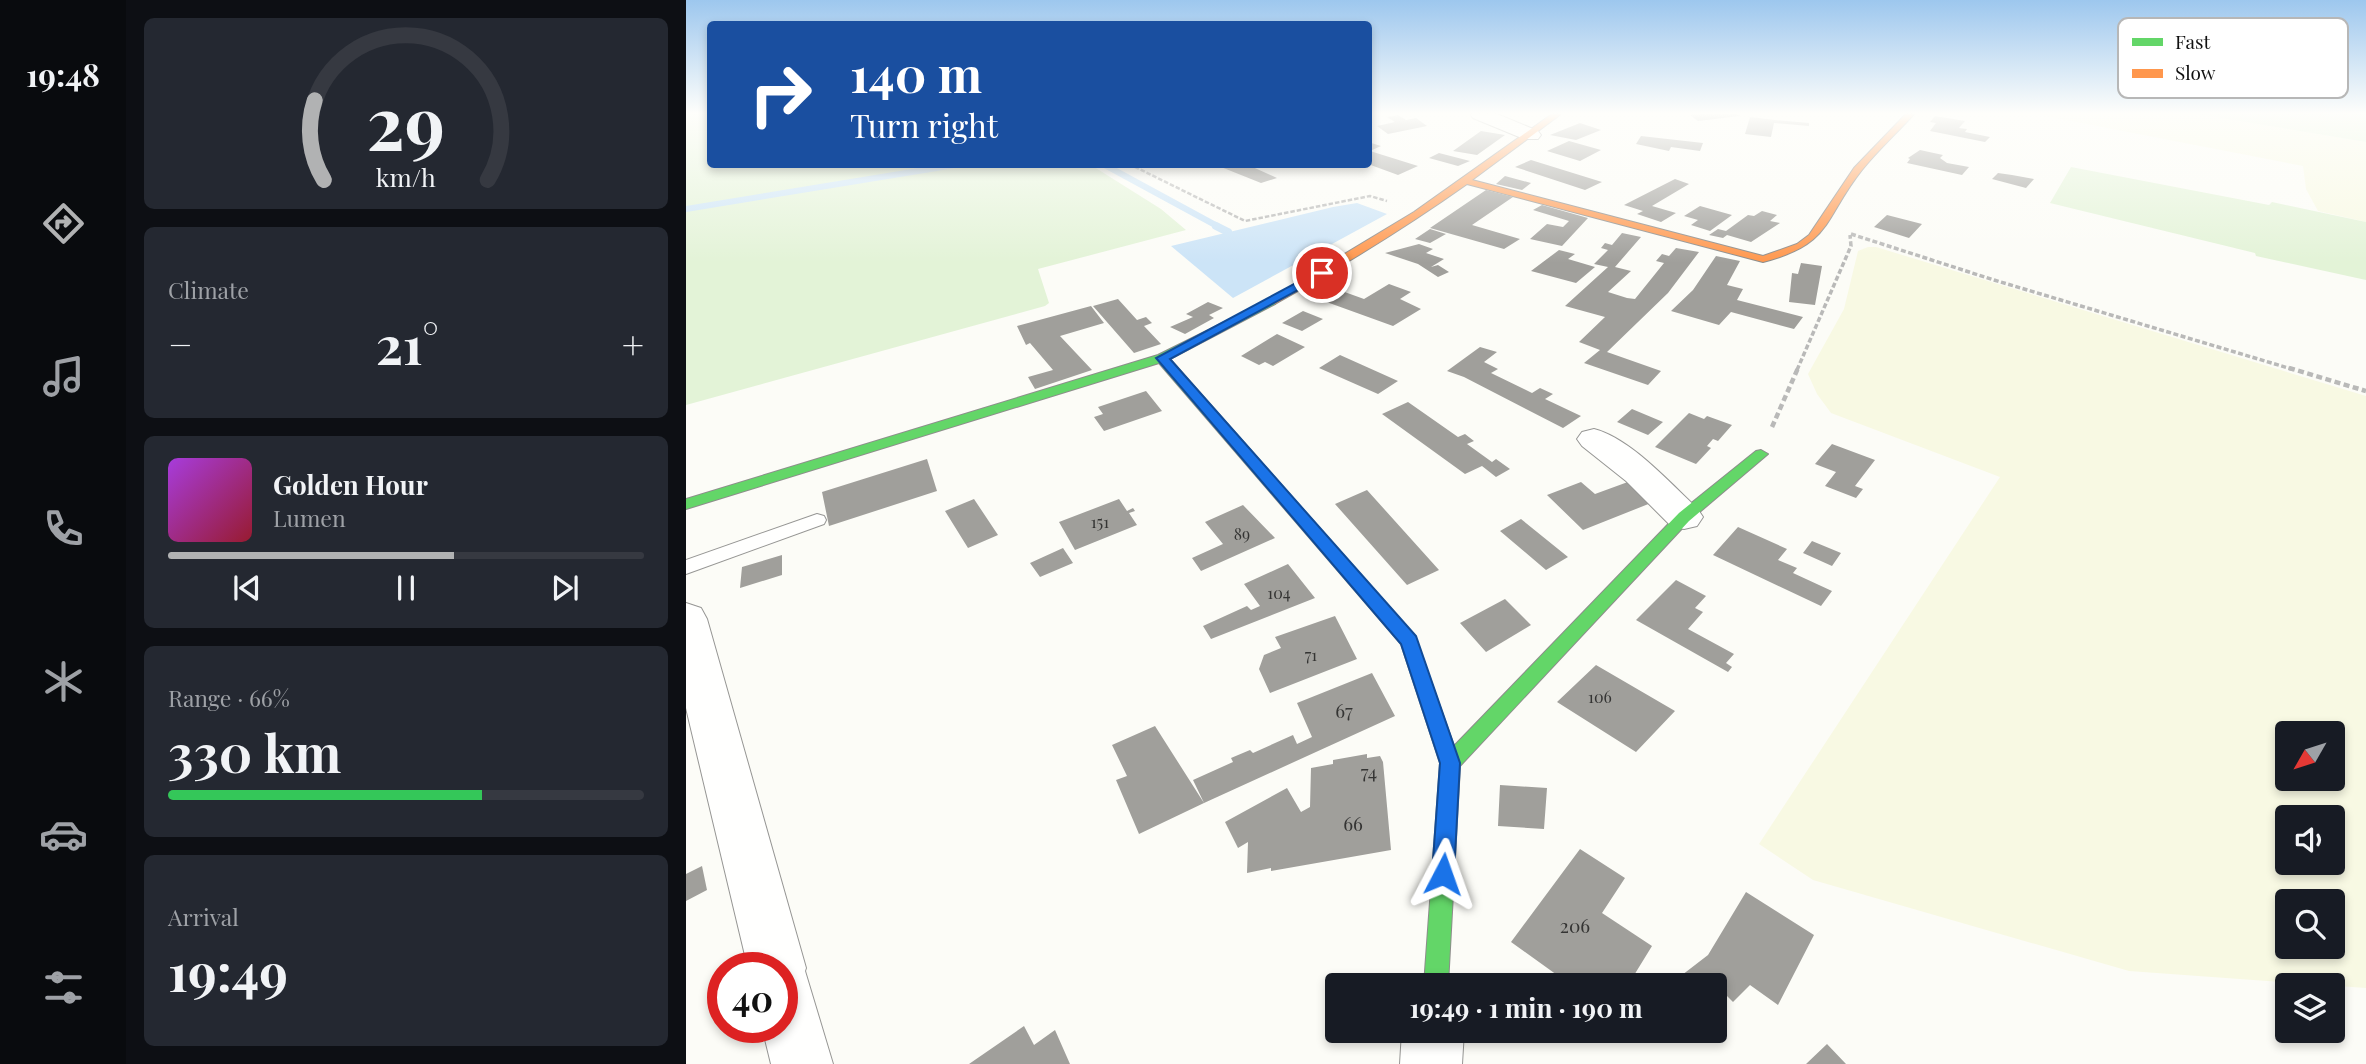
<!DOCTYPE html>
<meta charset="utf-8">
<style>
:root{--surface:#171b24;--page:#242831;--text:#f1f3f6;--muted:#9ea1a6;--line:#363941;--accent:#b1b2b3}
body{margin:0;font-family:"Playfair Display",serif;background:var(--page);color:var(--text);height:100vh;display:flex;flex-direction:column;font-size:26px;white-space:nowrap}
*{box-sizing:border-box;margin:0}
p{font-size:23px;color:var(--muted)}
.icon{flex:none;width:38px;height:38px;fill:none;stroke:currentColor;stroke-width:2;stroke-linecap:round;stroke-linejoin:round}
.map{position:relative;flex:1;overflow:hidden}
.sheet{display:flex;flex-direction:column;gap:18px;padding:18px;background:#0d0f14;width:560px}
.sheet>*{flex:none}
.hud{position:absolute;left:21px;top:21px;width:665px;height:147px;border-radius:7px;box-shadow:0 4px 10px #0003;background:#1a4fa0;color:#fff;overflow:hidden}
.needle{width:46px;rotate:231deg}
.controls{position:absolute;left:1589px;top:721px;display:grid;gap:14px}
.controls a{display:grid;place-items:center;width:70px;height:70px;border-radius:7px;background:var(--surface);box-shadow:0 4px 10px #0003;font-size:35px}
.speed{position:absolute;left:21px;top:952px;display:flex;gap:14px;font-size:35px;font-weight:700;text-align:center}
.speed>*{display:grid;place-content:center;width:91px;height:91px;border-radius:50%;background:var(--surface);box-shadow:0 4px 10px #0003;line-height:1}
.speed .limit{border:10px solid #d22;background:#fff;color:#111}
.pin{position:absolute;display:grid;place-items:center;width:60px;height:60px;color:#fff;margin:-30px;border:4px solid #fff;border-radius:50%;box-shadow:0 2px 7px #0007}
.me{position:absolute;width:77px;margin:-38px;rotate:4deg;stroke-linejoin:round;filter:drop-shadow(0 0 5px #0008)}
.turn{display:flex;align-items:center;gap:24px;height:147px;padding:0 28px;font-size:32px}
.turn .icon{width:91px;height:91px;stroke-width:2.5}
.turn b{display:block;font-size:49px;line-height:60px}
.big{font-size:52px;font-weight:700;line-height:1.1}
.sheet .widget{flex:1;display:flex;flex-direction:column;justify-content:center;gap:10px;min-width:0;padding:0 24px;border-radius:10px;background:var(--page)}
.sheet .dial{align-items:center;gap:0}
.dial svg{height:182px;overflow:visible;fill:none;stroke:var(--line);stroke-width:7;stroke-linecap:round;text-anchor:middle}
.dial text{fill:var(--text);stroke:none}
.song{display:flex;align-items:center;gap:21px}
.cover{width:84px;height:84px;border-radius:10px;background:linear-gradient(135deg,hsl(280 70% 55%),hsl(350 70% 35%))}
.played{height:7px;border-radius:4px;background:linear-gradient(90deg,var(--accent) 60%,var(--line) 60%)}
.keys{display:flex;justify-content:space-around;direction:ltr}
.heat{display:flex;justify-content:space-between;align-items:center;font-size:38px;direction:ltr}
.charge{height:10px;border-radius:5px;background:linear-gradient(90deg,#34c759 66%,var(--line) 0)}
.trip{position:absolute;left:639px;top:973px;width:402px;height:70px;border-radius:7px;background:var(--surface);box-shadow:0 4px 10px #0003;font-weight:700;line-height:70px;text-align:center}
main{display:flex;flex:1;min-height:0}
.tab-bar{display:flex;flex-direction:column;width:126px;justify-content:space-around;align-items:center;background:#090b0e;color:var(--muted)}
.tab-bar .icon{width:49px;height:49px}
.tab-bar .on{color:var(--accent)}
.tab-bar b{font-size:32px;color:var(--text)}
.map>svg:first-child{display:block}
.farmland{fill:#f8f9e3;fill-rule:evenodd}
.green{fill:#e3f3d7}
.water{fill:#cce4f7}
.lines{fill:none;stroke-linecap:round;stroke-linejoin:round}
.stream-far1{stroke:#cce4f7;stroke-width:6}
.stream{stroke:#cce4f7;stroke-width:8}
.building{fill:#a09f9b}
.lane-casing{stroke:#969694;stroke-width:2}
.street-casing{stroke:#969694;stroke-width:2}
.fast-casing{stroke:#8d8d8b;stroke-width:2}
.slow-casing{stroke:#8d8d8b;stroke-width:2}
.path-far2{stroke:#b9b9b8;stroke-width:2.5;stroke-dasharray:4.5 2;stroke-linecap:butt}
.path-far1{stroke:#b9b9b8;stroke-width:3.5;stroke-dasharray:5 2.5;stroke-linecap:butt}
.path{stroke:#b9b9b8;stroke-width:4.5;stroke-dasharray:6 3.5;stroke-linecap:butt}
.lane{fill:#fffffe;fill-rule:evenodd}
.street{fill:#fffffe;fill-rule:evenodd}
.fast{fill:#63d668;fill-rule:evenodd}
.slow{fill:#ff974d;fill-rule:evenodd}
.route{fill:#1a73e8;stroke:#114b97;stroke-width:2}
.labels{text-anchor:middle;stroke-width:7;stroke-linejoin:round;paint-order:stroke}
.number-label{font-size:16px;fill:#343433}
.near-number-label{font-size:19px;fill:#343433}
.key{fill:#fff;stroke:#b7b7b7;stroke-width:2}
.key-label{font-size:19px;fill:#101010}
</style>
<main>
<nav class="tab-bar">
<b>19:48</b>
<svg class="icon on" aria-label="directions" viewBox="0 0 24 24"><path d="M12 3l9 9-9 9-9-9zM9 14v-3h6M13 9l2 2-2 2"/></svg>
<svg class="icon" aria-label="music" viewBox="0 0 24 24"><path d="M9 18V5l10-2v13"/><circle cx="6" cy="18" r="3"/><circle cx="16" cy="16" r="3"/></svg>
<svg class="icon" aria-label="phone" viewBox="0 0 24 24"><path d="M5 4h4l2 5-3 2q2 4 5 5l2-3 5 2v4C11 20 4 13 5 4z"/></svg>
<svg class="icon" aria-label="climate" viewBox="0 0 24 24"><path d="M12 3v18M4 7l16 10M4 17L20 7"/></svg>
<svg class="icon" aria-label="car" viewBox="0 0 24 24"><path d="M5 17H2v-5l4-1 3-4h7l3 4 3 1v5h-3M9 17h6M6 11h13"/><circle cx="7" cy="17" r="2"/><circle cx="17" cy="17" r="2"/></svg>
<svg class="icon" aria-label="filters" viewBox="0 0 24 24"><path d="M4 7h16M4 17h16"/><circle cx="9" cy="7" r="2"/><circle cx="15" cy="17" r="2"/></svg>
</nav>
<section class="sheet">
<div class="widget dial"><svg viewBox="0 0 100 80">
<path d="M14 69A42 42 0 1 1 86 69"/>
<path d="M14 69A42 42 0 0 1 10 34" stroke="#b1b2b3"/>
<text x="50" y="56" font-size="32" font-weight="700">29</text>
<text x="50" y="72" font-size="11">km/h</text>
</svg></div>
<div class="widget"><p>Climate</p>
<div class="heat"><a>−</a><b class="big">21°</b><a>+</a></div>
</div>
<div class="widget">
<div class="song"><i class="cover"></i><div><b>Golden Hour</b><p>Lumen</p></div></div>
<div class="played"></div>
<div class="keys"><svg class="icon" aria-label="previous" viewBox="0 0 24 24"><path d="M18 5L8 12l10 7zM5 5v14"/></svg><svg class="icon" aria-label="pause" viewBox="0 0 24 24"><path d="M8 5v14M16 5v14"/></svg><svg class="icon" aria-label="next" viewBox="0 0 24 24"><path d="M6 5l10 7-10 7zM19 5v14"/></svg></div>
</div>
<div class="widget"><p>Range · 66%</p><b class="big">330 km</b><div class="charge"></div></div>
<div class="widget"><p>Arrival</p><b class="big">19:49</b></div>
</section>
<div class="map">
<svg width="1680" height="1064" viewBox="0 0 1680 1064">
<rect width="100%" height="100%" fill="#fcfcf7"/>
<!-- farmland -->
<path class="farmland" d="M1349,114h162l169,28v80l-48,-11 -12,-22 -3,-23z
M1182,247h8l490,149v592l-237,-17 -316,-91 -54,-36 241,-367 -169,-64 -14,-19 -9,-20 36,-65 14,-58zM1601,733h46v46h-46zM1601,817h46v46h-46zM1601,901h46v46h-46z"/>
<!-- green -->
<path class="green" d="M0,114h24v50l381,1 70,44 25,21 -148,39 11,34 -4,3 -359,99z
M1511,114h169v28z
M1385,167l198,38 3,-3 94,20v58l-110,-24 -1,-3 -205,-50z"/>
<!-- water -->
<path class="water" d="M671,203l30,11 -154,84 -62,-52 162,-39z"/>
<g class="lines">
<!-- stream-far1 -->
<path class="stream-far1" d="M417,164l116,63
M0,209l275,-45"/>
<!-- stream -->
<path class="stream" d="M530,226l12,6"/>
</g>
<!-- building -->
<path class="building" d="M1015,114h36l3,2 -42,5 -8,-6z
M712,115l8,5 10,-2 11,8 -39,8 -11,-8 18,-4 -8,-5z
M1249,116l30,5 -6,7 8,1 -2,3 25,5 -5,5 -55,-11 6,-8 -6,-1z
M1064,117l25,3 34,3v3l-35,-3 -3,14 -26,-3z
M894,123l21,7 -25,10 -26,-5z
M795,131l24,4 -28,20 -24,-4z
M955,136l62,7 -3,8 -29,-4 -2,4 -33,-7z
M883,141l32,9 -21,11 -33,-10z
M682,142l13,4 -11,5 48,15 -20,9 -30,-11z
M1234,150l23,5 -3,3 7,5 22,4 -7,8 -55,-12 3,-4 -2,-1z
M753,153l31,8 -12,5 -29,-8z
M845,160l71,22 -17,8 -70,-23z
M544,164h16l31,14 -16,5 -40,-16z
M1312,173l14,2 22,4 -8,9 -34,-9z
M819,176l26,7 -9,7 -26,-6z
M989,179l14,5 -37,22 24,7 -15,9 -24,-8 6,-3 -19,-6z
M800,190l27,7 -41,28 48,14 -16,10 -74,-21z
M856,205l46,13 -26,28 -32,-7 17,-15 16,3 6,-6 -36,-11z
M1014,206l32,9 -22,16 -19,-6 7,-5 -14,-4z
M1076,211l15,4 -7,6 10,2 -29,19 -24,-7 -4,3 -14,-3 9,-6 8,2 22,-16 6,1z
M1201,215l35,9 -13,14 -35,-11z
M744,229l16,5 -16,9 -15,-4z
M936,233l19,4 -26,30 16,4 -23,21 19,6 8,1 29,-36 -8,-2 6,-7 7,2 7,-8 23,4 -31,41 -61,59 54,19 -13,14 -64,-22 16,-13 -21,-8 26,-25 -40,-11 43,-39 -14,-3 14,-14 -7,-2 4,-5 7,2z
M733,244l14,5 -7,4 18,6 -13,8 7,-2 11,7 -11,5 -20,-13 -33,-11z
M873,250l16,4 -7,5 27,8 -19,16 -45,-12z
M1030,256l24,5 -13,24 16,4 -6,11 66,17 -9,12 -63,-17 -12,13 -48,-14 22,-21z
M1115,263l21,3 -7,39 -26,-3 3,-29 6,1z
M703,284l22,8 -11,7 21,10 -28,17 -83,-30 18,-10 36,13z
M432,299l19,21 9,-3 6,6 -8,3 17,18 -27,9 -41,-47z
M522,302l15,6 -14,7 5,3 -29,16 -15,-7 23,-10 -7,-3z
M405,306l13,17 -44,13 32,34 -57,19 -7,-12 25,-7 -23,-27 -4,2 -9,-19z
M617,311l20,8 -21,12 -20,-8z
M591,334l28,13 -32,19 -8,-4 -6,3 -18,-9z
M794,347l17,5 -13,10 14,7 -7,4 41,20 8,-5 13,6 -8,5 36,17 -18,12 -99,-51 -17,-6z
M654,355l58,26 -20,13 -59,-26z
M460,391l16,20 -58,20 -10,-14 9,-3 -5,-7z
M722,402l50,35 7,-3 9,7 -7,3 25,18 4,-3 14,10 -14,8 -14,-11 -17,8 -83,-60z
M946,409l31,13 -15,13 -31,-13z
M1003,413l15,6 3,-3 25,9 -14,16 -5,-2 -6,7 4,2 -15,16 -41,-17z
M1146,444l43,16 -20,26 8,3 -7,9 -31,-12 11,-14 -21,-8z
M241,459l10,32 -108,35 -7,-34z
M950,479l20,22 -73,29 -36,-35 34,-13 14,12z
M681,490l72,80 -32,15 -72,-81z
M288,499l24,36 -30,13 -23,-37z
M433,499l8,12 6,-3 2,3 -6,2 8,12 -62,25 -16,-28z
M557,505l32,33 -74,33 -9,-13 31,-14 -18,-22z
M835,519l47,38 -22,13 -46,-39z
M1052,527l49,22 -9,11 19,8 -4,5 39,18 -11,15 -108,-51z
M1126,541l29,12 -9,13 -29,-13z
M377,548l10,15 -33,14 -10,-14z
M96,555v20l-42,13 2,-21z
M602,564l27,34 -104,41 -8,-13 44,-20 4,4 9,-4 -16,-22z
M990,580l30,16 -11,12 8,4 -15,17 46,25 -8,9 6,4 -4,5 -92,-52z
M819,599l26,26 -45,27 -26,-29z
M649,616l22,43 -87,34 -11,-24 5,-14 17,-7 -6,-11z
M910,665l79,46 -39,41 -79,-50z
M686,673l23,43 -191,87 -11,-23 40,-18 -2,-4 19,-8 3,3 40,-18 4,9 15,-7 -15,-34z
M469,726l49,77 -65,31 -23,-54 11,-4 -15,-31z
M681,754v4l13,-2 3,6 8,88 -120,21v-3l-24,5 1,-31 -10,6 -13,-26 62,-34 14,24 9,-5 1,-39 22,-4v-4z
M814,785l47,3 -3,41 -46,-3z
M894,849l45,29 -23,35 50,33 -24,39h-42l-10,-7 -5,7h-5l-11,-8 2,-2 -46,-33z
M16,866l5,24 -21,11v-27z
M1060,892l68,43 -36,70 -28,-20 -17,17 -16,-16 -48,-1 39,-30z
M338,1026l10,19 21,-15 15,34h-101z
M1141,1044l19,20h-40z"/>
<g class="lines">
<!-- lane casing -->
<g class="lane-casing">
<path id="lane" d="M131,514l7,2 2,4 -2,4 -138,50v-14z"/>
</g>
<!-- street casing -->
<g class="street-casing">
<path id="street" d="M784,114h27l41,17 3,4 -3,4h-14l-51,-21z
M908,429c36,9 76,54 103,79l6,9 -6,9 -13,3 -13,-3 -45,-45 -44,-35 -5,-7 5,-7z
M0,603l15,5 6,11 99,349 -1,3 28,93h-62l-9,-37h20v-59h-34l-62,-260z
M716,1031h62l-2,33h-62z"/>
</g>
<!-- fast casing -->
<g class="fast-casing">
<path id="fast" d="M585,299l6,3 -2,2 -105,55 245,277 39,110 225,-233 77,-62 5,-1 7,4 -79,67 -229,245 -12,219h-24l16,-222 -39,-119 -242,-281 -473,146v-10l472,-144z"/>
</g>
<!-- slow casing -->
<g class="slow-casing">
<path id="slow" d="M866,114h9l-89,66 291,76 34,-12 12,-9 45,-67 52,-54h8c-17,19 -36,36 -52,56 -39,49 -29,74 -99,92l-296,-78c-62,44 -126,83 -192,120l-10,-2 149,-90z"/>
</g>
<!-- path-far2 -->
<path class="path-far2" d="M443,164l116,57 125,-25 17,5"/>
<!-- path-far1 -->
<path class="path-far1" d="M1165,234l143,46 301,90
M1111,370l54,-124 -1,-11"/>
<!-- path -->
<path class="path" d="M1603,368l77,23
M1086,427l26,-59"/>
<!-- lane -->
<use href="#lane" class="lane"/>
<!-- street -->
<use href="#street" class="street"/>
<!-- fast -->
<use href="#fast" class="fast"/>
<!-- slow -->
<use href="#slow" class="slow"/>
</g>
<!-- sky -->
<linearGradient id="sky" x2="0" y2="1"><stop stop-color="#9dc7ee"/><stop offset="0.43" stop-color="#fefefb"/><stop offset="1" stop-color="#fefefb" stop-opacity="0"/></linearGradient>
<rect width="1680" height="263" fill="url(#sky)"/>
<!-- route -->
<path class="route" d="M636,269l4,1v5l-156,84 246,277 44,127 -6,111 -3,7 -8,3 -8,-3 -3,-7 8,-111 -39,-119 -245,-286z"/>
<g class="labels">
<!-- number labels -->
<g class="number-label">
<text x="414" y="528">151</text>
<text x="556" y="540">89</text>
<text x="593" y="599">104</text>
<text x="625" y="661">71</text>
<text x="914" y="703">106</text>
</g>
<!-- near-number labels -->
<g class="near-number-label">
<text x="658" y="718">67</text>
<text x="683" y="779">74</text>
<text x="667" y="831">66</text>
<text x="889" y="933">206</text>
</g>
</g>
<!-- legend -->
<rect x="1432" y="18" width="230" height="80" rx="10" class="key"/>
<rect x="1446" y="38" width="31" height="8" fill="#63d668"/>
<rect x="1446" y="69" width="31" height="9" fill="#ff974d"/>
<g class="key-label">
<text x="1489" y="49">Fast</text>
<text x="1489" y="80">Slow</text>
</g>
</svg>
<div class="controls">
<a><svg class="needle" viewBox="-14 -14 28 28"><path d="M0-13l5 13h-10z" fill="#e53935"/><path d="M0 13l5-13h-10z" fill="#9ea1a6"/></svg></a>
<a><svg class="icon" aria-label="sound" viewBox="0 0 24 24"><path d="M4 9h4l5-4v14l-5-4H4zM17 9q2 3 0 6"/></svg></a>
<a><svg class="icon" aria-label="search" viewBox="0 0 24 24"><circle cx="10" cy="10" r="6"/><path d="M15 15l6 6"/></svg></a>
<a><svg class="icon" aria-label="layers" viewBox="0 0 24 24"><path d="M12 4l9 5-9 5-9-5zM3 14l9 5 9-5"/></svg></a>
</div>
<div class="speed"><div class="limit">40</div></div>
<div class="pin" style="left:636px;top:273px;background:#d93025"><svg class="icon" aria-label="arrive" viewBox="0 0 24 24"><path d="M6 21V4h12l-3 4 3 4H6"/></svg></div>
<svg class="me" style="left:757px;top:874px" viewBox="-20 -20 40 40"><path d="M0-17L14 15 0 8-14 15z" fill="#1a73e8" stroke="#fff" stroke-width="4"/></svg>
<div class="trip">19:49 · 1 min · 190 m</div>
<div class="hud">
<div class="turn"><svg class="icon" aria-label="right" viewBox="0 0 24 24"><path d="M7 20v-9h11M14 6l5 5-5 5"/></svg><div><b>140 m</b>Turn right</div></div>
</div>
</div>
</main>
